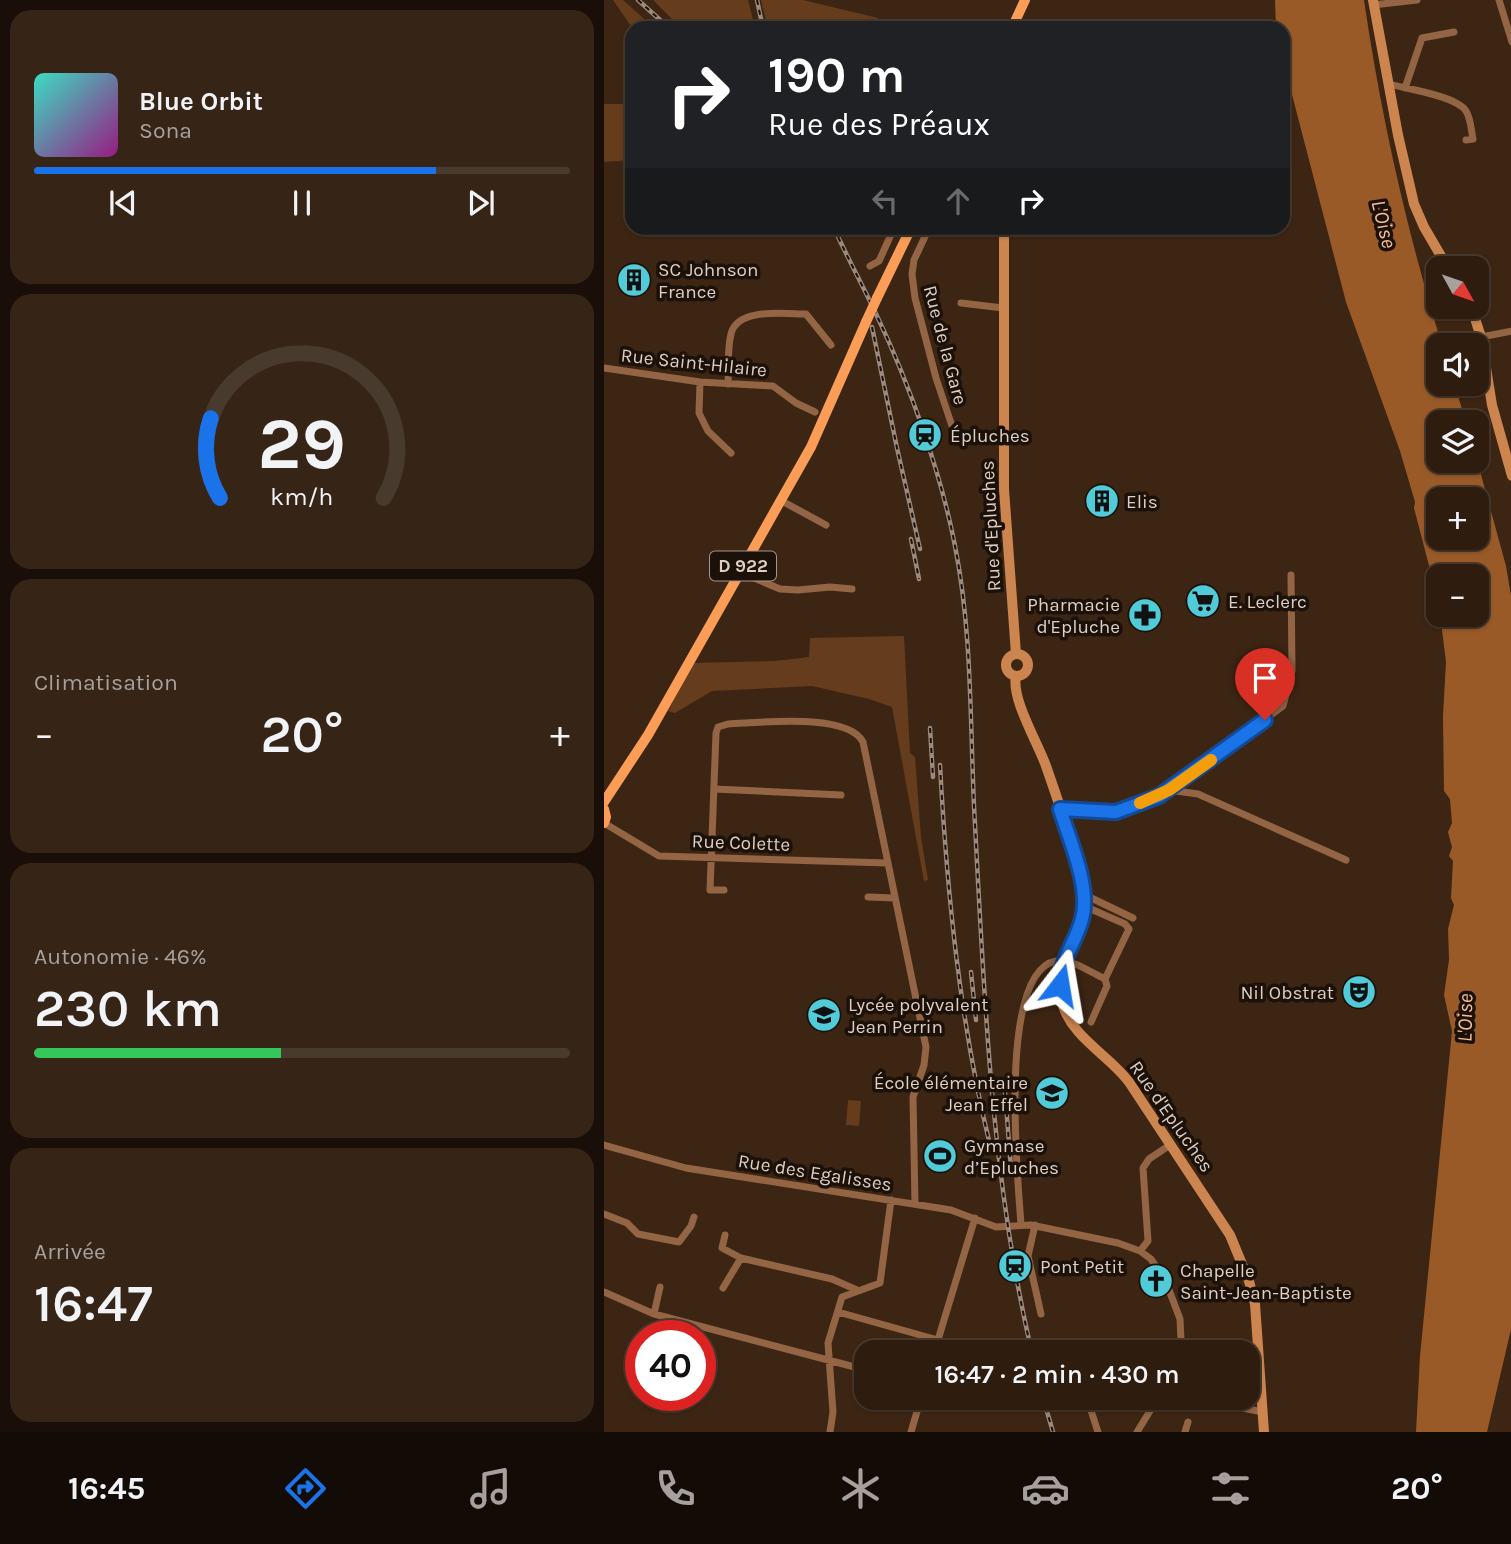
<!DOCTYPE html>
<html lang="fr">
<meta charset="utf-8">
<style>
:root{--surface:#2e1c0e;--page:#362517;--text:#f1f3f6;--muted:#a7a19e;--line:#493a2e;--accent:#1a73e8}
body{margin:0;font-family:Karla,sans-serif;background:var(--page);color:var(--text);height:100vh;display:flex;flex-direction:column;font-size:26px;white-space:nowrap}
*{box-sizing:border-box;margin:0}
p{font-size:23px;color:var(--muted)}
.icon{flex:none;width:38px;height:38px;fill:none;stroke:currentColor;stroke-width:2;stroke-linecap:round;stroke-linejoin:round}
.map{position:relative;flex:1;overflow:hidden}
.drawer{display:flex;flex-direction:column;gap:10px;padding:10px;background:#190f08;width:604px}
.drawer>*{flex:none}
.hud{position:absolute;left:21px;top:21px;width:665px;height:214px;border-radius:21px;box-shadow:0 2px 5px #0004,0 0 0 2px var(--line);background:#202124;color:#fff;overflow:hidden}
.needle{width:46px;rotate:130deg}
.controls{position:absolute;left:822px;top:256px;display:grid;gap:14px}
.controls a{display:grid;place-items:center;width:63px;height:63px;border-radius:14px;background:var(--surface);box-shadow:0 2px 5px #0004,0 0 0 2px var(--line);font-size:35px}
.speed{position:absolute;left:21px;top:1320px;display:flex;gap:14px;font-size:35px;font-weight:700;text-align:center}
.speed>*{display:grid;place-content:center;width:91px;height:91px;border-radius:50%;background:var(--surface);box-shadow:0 2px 5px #0004,0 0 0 2px var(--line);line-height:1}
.speed .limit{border:10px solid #d22;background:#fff;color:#111}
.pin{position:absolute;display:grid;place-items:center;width:60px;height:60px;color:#fff;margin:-72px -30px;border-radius:50% 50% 50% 0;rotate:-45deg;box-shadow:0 0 7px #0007}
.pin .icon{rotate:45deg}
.me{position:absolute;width:77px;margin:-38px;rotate:14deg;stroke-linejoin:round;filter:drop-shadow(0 0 5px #0008)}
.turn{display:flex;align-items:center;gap:24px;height:147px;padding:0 28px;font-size:32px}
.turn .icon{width:91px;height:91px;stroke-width:2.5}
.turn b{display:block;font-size:49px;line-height:60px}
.lanes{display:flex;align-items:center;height:66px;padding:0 28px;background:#0003;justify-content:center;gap:35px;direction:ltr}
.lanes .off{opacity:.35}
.big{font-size:52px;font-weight:600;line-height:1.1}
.drawer .tile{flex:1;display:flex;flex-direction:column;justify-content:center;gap:10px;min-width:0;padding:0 24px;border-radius:21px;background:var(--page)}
.drawer .dial{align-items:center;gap:0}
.dial svg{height:182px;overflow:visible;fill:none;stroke:var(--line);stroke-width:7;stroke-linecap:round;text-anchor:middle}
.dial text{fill:var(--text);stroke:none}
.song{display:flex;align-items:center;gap:21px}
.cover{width:84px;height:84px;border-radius:10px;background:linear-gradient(135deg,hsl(170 70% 55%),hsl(310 70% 35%))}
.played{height:7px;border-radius:4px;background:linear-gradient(90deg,var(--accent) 75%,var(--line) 75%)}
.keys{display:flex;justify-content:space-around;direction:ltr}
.heat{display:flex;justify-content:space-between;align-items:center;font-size:38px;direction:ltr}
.charge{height:10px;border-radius:5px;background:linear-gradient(90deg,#34c759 46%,var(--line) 0)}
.trip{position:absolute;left:250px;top:1340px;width:406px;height:70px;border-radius:21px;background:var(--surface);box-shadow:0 2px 5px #0004,0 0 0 2px var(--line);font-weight:600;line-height:70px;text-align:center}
.menu{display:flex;height:112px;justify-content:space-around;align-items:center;background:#120b06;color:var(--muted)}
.menu .icon{width:49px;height:49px}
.menu .active{color:var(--accent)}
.menu b{font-size:32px;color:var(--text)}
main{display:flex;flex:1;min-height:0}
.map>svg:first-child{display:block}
.green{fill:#653c1c}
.water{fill:#9a5a28;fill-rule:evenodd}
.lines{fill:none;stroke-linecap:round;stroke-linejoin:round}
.street{stroke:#936545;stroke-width:7}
.secondary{stroke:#cd8550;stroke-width:10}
.primary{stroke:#fb9d57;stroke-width:10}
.rail-casing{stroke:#9c897c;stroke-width:4.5}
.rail{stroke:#1c1109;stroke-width:2;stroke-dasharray:5;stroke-linecap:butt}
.primary-bridge{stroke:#fb9d57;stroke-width:10}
.route-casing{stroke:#114b97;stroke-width:18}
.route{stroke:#1a73e8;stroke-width:12}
.slow{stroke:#f59e0b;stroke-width:12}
.labels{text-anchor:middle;stroke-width:7;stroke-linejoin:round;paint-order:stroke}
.shield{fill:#1c1109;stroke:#a4958c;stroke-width:2}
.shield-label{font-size:18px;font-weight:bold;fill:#decec4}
.poi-label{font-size:19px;fill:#decec4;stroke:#1c1109;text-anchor:start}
.street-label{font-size:19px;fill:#decec4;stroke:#1c1109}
.water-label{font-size:21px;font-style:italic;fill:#f5bd98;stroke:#1c1109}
</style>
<main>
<section class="drawer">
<div class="tile">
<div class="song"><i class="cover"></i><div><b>Blue Orbit</b><p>Sona</p></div></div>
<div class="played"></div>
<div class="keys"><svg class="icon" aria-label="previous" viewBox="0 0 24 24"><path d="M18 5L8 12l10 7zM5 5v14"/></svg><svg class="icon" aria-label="pause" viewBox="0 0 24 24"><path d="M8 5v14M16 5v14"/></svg><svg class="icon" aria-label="next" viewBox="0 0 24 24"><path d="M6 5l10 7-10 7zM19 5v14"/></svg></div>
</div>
<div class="tile dial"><svg viewBox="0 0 100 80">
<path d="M14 69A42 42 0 1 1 86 69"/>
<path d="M14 69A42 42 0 0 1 10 34" stroke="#1a73e8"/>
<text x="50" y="56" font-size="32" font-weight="700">29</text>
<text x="50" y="72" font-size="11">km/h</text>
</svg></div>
<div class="tile"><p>Climatisation</p>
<div class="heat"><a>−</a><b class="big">20°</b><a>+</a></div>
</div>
<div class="tile"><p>Autonomie · 46%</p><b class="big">230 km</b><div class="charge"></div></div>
<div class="tile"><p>Arrivée</p><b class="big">16:47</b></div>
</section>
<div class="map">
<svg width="908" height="1432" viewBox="0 0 908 1432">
<rect width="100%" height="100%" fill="#3d2513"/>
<!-- green -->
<path class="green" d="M9,0h10l31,28h-22v132l-28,2v-58h21l6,-78z
M49,0h95l7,28h-74z
M157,0h42l75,18 7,10h-117z
M300,636l6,117 5,4 6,80 7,43 -4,1 -32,-174 -23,-8 -57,-13 -100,5 -37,22 -7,-2 25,-48 82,-2 34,-4 1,-19z
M244,1100l13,1 -2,25 -13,-1z"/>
<!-- water -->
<path class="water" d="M671,0h89c17,117 43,232 78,345h-3v38h15l12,39h-27v38h38l29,106 5,30 1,729 -25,107h-71l4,-76 32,-325 -8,-36 5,-35 -1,-31 6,-24 -3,-7 2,-37 -4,-5 3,-9 -4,-15 4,-9 -2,-24 -6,-8 -1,-75 3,-54 -6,-48h37v-38h-38v28l-25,-96 1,-6 -15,-51 -54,-149 -63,-242v-32h-7zM835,499h38v38h-38z"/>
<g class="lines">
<!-- street -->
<path class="street" d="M895,0l13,42
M769,5l44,-5
M785,84c18,5 68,12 77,27 5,8 5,19 7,28l-7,1
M801,88l17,-50 32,-6
M325,228l-15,32 -2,14 3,24 21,80 18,54
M372,228l28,3
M266,266l9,-5 15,-33
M357,303l42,5
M877,337l31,-6
M0,368l96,14 73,4 23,17 19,9
M96,382l-1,31 9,18 23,22
M124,384c1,-16 -1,-35 3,-50 6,-27 55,-20 75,-20l25,31
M176,500l46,25
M136,572l40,17 18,1 32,-3 22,2
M110,789l127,6
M566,790l113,-84 9,-35 -1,-96
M456,809l56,3 53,-22 29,4 148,66
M0,823l55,33 228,7
M120,890h-14l6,-157 2,-6 10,-3c30,-1 119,-12 135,18l63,305 -2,18 -11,32 2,107
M479,894l50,24
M264,897l27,1
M487,1022l16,-36 -2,-7
M0,1145l82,23 265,42 45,17 35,-2 87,18 22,8 11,8 15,23 14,37 1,21 -3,13
M0,1214l23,9 11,11 41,8 12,-16 3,-9
M417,1225c-3,-46 -24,-253 35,-264 15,-3 36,12 49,18l24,-50 -4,-5 -41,-18
M431,1225l-7,31 13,58
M121,1235l-3,13 19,10 91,21 25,11
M536,1251l8,-10 -5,-73 6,-9 21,-14
M119,1288l18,-30
M0,1292l50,22 212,56
M234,1312l100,28
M50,1314l6,-27
M330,1353l41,-135
M483,1398l11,34
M588,1398l71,14
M226,1432l3,-20 -5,-69 14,-46 38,-14 11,-83
M307,1432l10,-34
M533,1432l21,-34
M581,1432l3,-10"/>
<!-- secondary -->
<path class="secondary" d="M769,0l25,135 16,69 10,23 24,41
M400,228v261l12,165
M867,306l10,31 11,68 20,71
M402 665a11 11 0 1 1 22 0a11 11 0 1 1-22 0Z
M412,676c-5,23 22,67 30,90 14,40 28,81 36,123 10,43 -34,72 -19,117 11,33 46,49 66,76l101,153 19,46 6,23 9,128"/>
<!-- primary -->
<path class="primary" d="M408,28l13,-28
M273,298l34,-70
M0,802l44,-67 163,-288 55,-125
M0,809l2,8 -2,6"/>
<!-- rail casing -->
<g class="rail-casing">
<path id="rail" d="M34,0l31,28
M153,0l6,28
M230,228c13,29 29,58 43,88 32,67 64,157 78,230 17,85 15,174 19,260 10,182 16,368 58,547
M268,327l25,121 23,101
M307,539l8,40
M326,728l3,49
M336,765c7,128 20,259 51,384
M367,972l5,48
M401,1092l6,76
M439,1398l10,34"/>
</g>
<!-- rail -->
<use href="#rail" class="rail"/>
<!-- primary-bridge -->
<path class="primary-bridge" d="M262,322l11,-24"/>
</g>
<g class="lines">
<!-- route casing -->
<g class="route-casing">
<path id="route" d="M456,985c0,-25 16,-43 22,-66 9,-32 -13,-80 -22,-110l56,3 43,-16 106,-76"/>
</g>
<!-- route -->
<use href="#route" class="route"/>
<!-- slow -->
<path class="slow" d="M536,803l29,-13 42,-30"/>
</g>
<!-- icons -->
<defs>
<g id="building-disc" transform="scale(1.75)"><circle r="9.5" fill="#52cbd9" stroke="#1c1109"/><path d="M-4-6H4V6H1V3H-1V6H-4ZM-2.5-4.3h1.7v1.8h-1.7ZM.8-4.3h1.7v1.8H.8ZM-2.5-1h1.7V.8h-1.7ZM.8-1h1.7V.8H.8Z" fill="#111"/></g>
<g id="station-disc" transform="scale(1.75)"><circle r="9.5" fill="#52cbd9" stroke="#1c1109"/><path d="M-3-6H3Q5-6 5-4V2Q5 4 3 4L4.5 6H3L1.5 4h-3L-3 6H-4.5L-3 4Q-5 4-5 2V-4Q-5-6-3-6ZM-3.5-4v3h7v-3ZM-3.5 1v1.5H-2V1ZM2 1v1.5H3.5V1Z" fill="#111"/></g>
<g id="supermarket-disc" transform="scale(1.75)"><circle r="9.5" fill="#52cbd9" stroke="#1c1109"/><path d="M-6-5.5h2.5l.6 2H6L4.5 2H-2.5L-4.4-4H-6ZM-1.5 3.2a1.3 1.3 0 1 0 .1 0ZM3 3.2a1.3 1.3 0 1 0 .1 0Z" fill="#111"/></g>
<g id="pharmacy-disc" transform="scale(1.75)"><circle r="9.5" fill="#52cbd9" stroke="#1c1109"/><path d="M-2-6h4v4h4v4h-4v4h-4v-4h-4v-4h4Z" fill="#111"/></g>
<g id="theatre-disc" transform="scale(1.75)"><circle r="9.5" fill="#52cbd9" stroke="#1c1109"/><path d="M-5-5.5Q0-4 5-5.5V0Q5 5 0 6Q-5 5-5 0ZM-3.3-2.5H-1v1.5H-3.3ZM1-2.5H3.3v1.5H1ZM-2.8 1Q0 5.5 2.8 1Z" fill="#111"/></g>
<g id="school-disc" transform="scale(1.75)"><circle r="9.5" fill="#52cbd9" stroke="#1c1109"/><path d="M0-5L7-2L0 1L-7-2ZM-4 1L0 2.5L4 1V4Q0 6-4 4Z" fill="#111"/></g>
<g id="stadium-disc" transform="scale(1.75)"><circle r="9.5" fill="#52cbd9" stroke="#1c1109"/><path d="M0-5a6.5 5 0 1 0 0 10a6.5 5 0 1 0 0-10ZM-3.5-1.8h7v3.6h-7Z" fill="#111"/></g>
<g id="church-disc" transform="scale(1.75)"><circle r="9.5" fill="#52cbd9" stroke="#1c1109"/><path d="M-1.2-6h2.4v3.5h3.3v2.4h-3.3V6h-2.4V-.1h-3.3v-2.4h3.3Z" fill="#111"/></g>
</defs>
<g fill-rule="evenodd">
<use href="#building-disc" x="30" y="280"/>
<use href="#station-disc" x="321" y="435"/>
<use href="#building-disc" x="498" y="501"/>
<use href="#supermarket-disc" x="599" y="601"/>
<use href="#pharmacy-disc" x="541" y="615"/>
<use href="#theatre-disc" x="755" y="992"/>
<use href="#school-disc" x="220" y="1015"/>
<use href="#school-disc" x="448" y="1093"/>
<use href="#stadium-disc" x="336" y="1156"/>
<use href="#station-disc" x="411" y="1266"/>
<use href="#church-disc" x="552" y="1281"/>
</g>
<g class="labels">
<!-- shield labels -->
<rect class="shield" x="106" y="551.5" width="66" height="29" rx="5"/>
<g class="shield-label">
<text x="139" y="572">D 922</text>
</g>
<!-- poi labels -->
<g class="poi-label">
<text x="54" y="276">SC Johnson<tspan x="54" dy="22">France</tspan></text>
<text x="346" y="442">Épluches</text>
<text x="522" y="508">Elis</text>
<text x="624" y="608">E. Leclerc</text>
<text x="516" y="611" text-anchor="end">Pharmacie<tspan x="516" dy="22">d'Epluche</tspan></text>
<text x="730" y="999" text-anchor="end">Nil Obstrat</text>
<text x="244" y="1011">Lycée polyvalent<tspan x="244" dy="22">Jean Perrin</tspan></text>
<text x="424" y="1089" text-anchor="end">École élémentaire<tspan x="424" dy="22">Jean Effel</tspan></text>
<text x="360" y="1152">Gymnase<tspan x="360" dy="22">d’Epluches</tspan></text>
<text x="436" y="1273">Pont Petit</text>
<text x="576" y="1277">Chapelle<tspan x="576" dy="22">Saint-Jean-Baptiste</tspan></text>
</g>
<!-- street labels -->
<g class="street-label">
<text transform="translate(342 345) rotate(75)" y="7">Rue de la Gare</text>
<text transform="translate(90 362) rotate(6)" y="7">Rue Saint-Hilaire</text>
<text transform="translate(386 526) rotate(-93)" y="7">Rue d'Epluches</text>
<text transform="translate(137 842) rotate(2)" y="7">Rue Colette</text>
<text transform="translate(568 1116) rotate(55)" y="7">Rue d'Epluches</text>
<text transform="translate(211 1172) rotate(9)" y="7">Rue des Egalisses</text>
</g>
<!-- water labels -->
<g class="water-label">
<text transform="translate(780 224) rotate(76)" y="7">L'Oise</text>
<text transform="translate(861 1018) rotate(-89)" y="7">L'Oise</text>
</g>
</g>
</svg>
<div class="controls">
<a><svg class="needle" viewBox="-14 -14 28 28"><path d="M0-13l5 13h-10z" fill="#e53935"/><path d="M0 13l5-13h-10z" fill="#a7a19e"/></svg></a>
<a><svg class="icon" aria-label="sound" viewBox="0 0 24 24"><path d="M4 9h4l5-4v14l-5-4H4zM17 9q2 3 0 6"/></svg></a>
<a><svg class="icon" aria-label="layers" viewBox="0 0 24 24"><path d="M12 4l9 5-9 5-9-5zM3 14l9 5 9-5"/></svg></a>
<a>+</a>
<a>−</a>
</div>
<div class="speed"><div class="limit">40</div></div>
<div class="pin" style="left:661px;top:720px;background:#d93025"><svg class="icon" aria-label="arrive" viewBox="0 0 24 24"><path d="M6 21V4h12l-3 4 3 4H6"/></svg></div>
<svg class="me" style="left:456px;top:985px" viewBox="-20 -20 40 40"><path d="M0-17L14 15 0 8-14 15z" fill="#1a73e8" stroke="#fff" stroke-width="4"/></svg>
<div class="trip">16:47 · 2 min · 430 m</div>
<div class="hud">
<div class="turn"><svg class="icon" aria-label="right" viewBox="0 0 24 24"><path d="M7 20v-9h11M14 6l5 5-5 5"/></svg><div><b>190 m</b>Rue des Préaux</div></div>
<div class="lanes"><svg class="icon off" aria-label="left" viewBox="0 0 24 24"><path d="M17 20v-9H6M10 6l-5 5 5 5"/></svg><svg class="icon off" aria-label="ahead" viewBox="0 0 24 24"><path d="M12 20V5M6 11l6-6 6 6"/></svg><svg class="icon" aria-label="right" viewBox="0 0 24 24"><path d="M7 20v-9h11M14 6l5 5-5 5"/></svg></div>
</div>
</div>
</main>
<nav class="menu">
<b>16:45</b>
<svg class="icon active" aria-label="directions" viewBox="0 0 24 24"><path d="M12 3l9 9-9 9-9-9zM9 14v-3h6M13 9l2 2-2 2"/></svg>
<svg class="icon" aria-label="music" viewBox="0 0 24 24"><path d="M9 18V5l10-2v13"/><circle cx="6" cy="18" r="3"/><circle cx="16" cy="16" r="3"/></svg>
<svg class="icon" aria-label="phone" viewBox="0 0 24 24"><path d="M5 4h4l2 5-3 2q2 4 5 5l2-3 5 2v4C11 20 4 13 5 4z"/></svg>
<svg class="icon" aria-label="climate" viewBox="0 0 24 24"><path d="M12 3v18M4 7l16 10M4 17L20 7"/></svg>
<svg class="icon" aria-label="car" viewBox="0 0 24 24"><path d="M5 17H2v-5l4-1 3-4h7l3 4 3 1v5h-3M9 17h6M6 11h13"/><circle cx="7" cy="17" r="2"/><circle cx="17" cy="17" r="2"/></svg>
<svg class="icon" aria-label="filters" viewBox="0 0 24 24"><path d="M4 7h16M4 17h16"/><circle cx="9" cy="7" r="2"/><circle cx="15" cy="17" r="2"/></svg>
<b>20°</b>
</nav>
